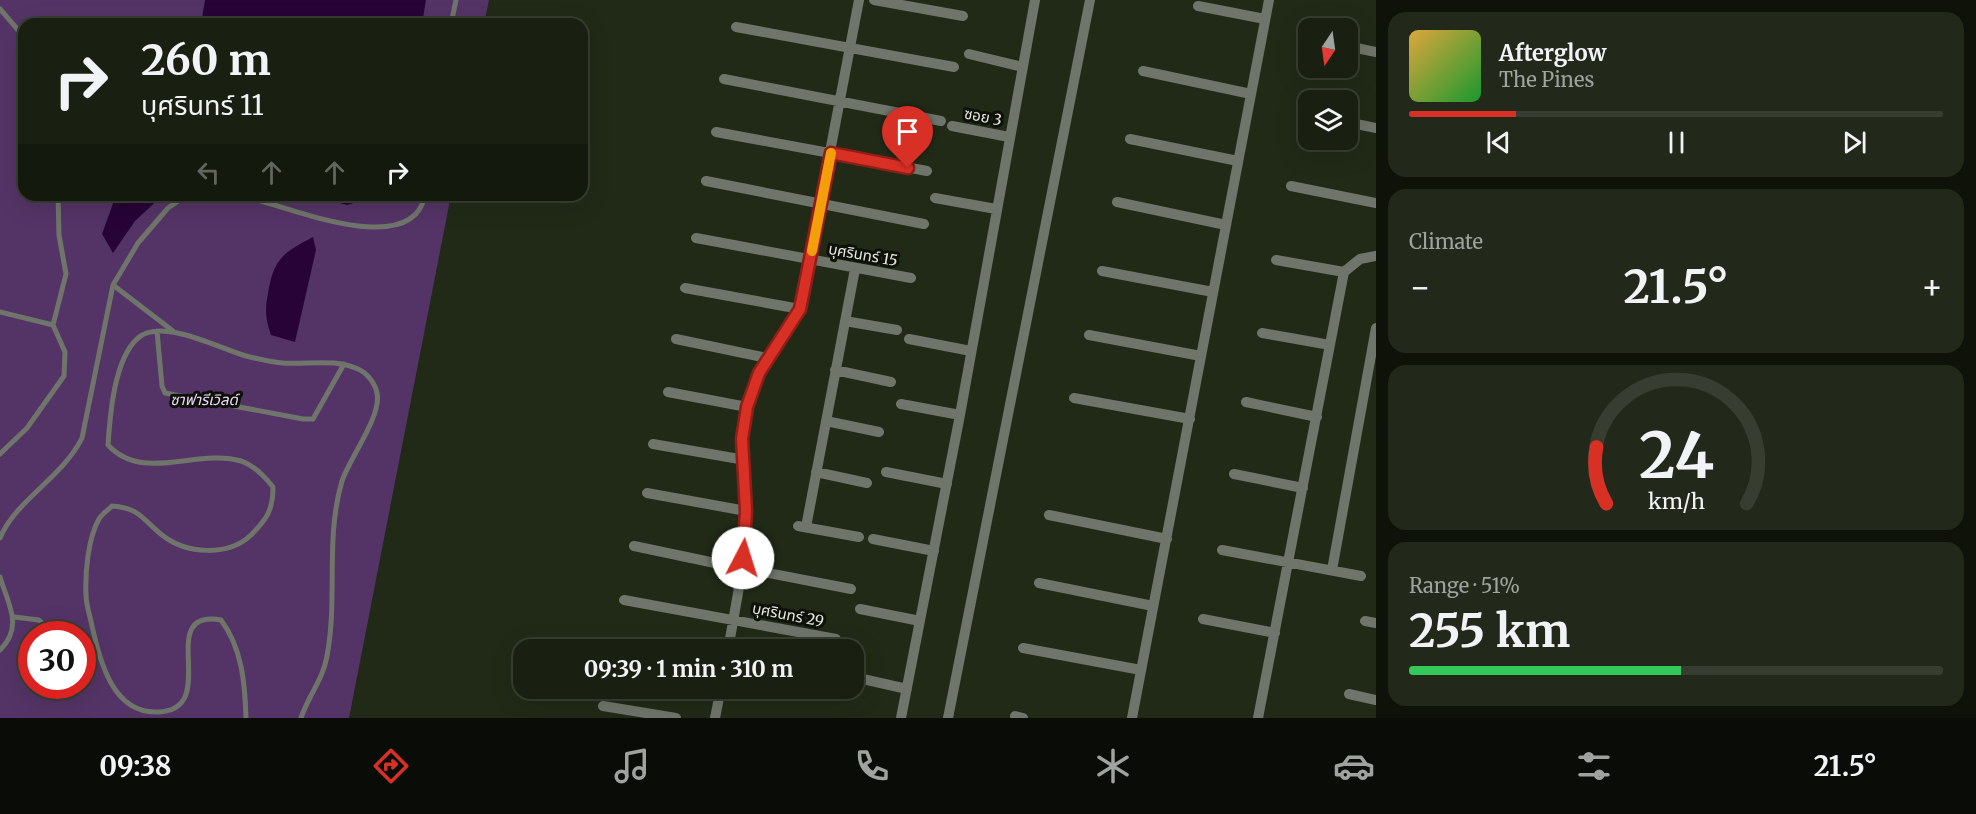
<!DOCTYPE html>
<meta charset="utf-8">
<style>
:root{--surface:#192011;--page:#22281a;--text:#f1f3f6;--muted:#9fa39f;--line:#373e31;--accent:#d93025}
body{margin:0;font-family:Merriweather,"Noto Sans Thai",serif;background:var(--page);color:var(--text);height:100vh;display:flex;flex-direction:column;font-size:22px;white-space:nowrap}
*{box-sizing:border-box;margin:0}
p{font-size:20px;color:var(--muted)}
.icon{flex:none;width:33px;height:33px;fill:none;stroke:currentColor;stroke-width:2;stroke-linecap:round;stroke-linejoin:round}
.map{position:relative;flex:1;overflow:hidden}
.drawer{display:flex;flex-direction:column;gap:12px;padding:12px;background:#0e1209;width:600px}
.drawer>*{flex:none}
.guide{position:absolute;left:18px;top:18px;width:570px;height:183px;border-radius:18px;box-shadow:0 6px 24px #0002,0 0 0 2px var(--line);background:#192011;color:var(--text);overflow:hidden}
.needle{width:39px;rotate:193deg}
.fabs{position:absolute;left:1298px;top:18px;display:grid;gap:12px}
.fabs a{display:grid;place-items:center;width:60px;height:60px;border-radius:12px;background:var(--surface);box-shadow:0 6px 24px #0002,0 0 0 2px var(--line);font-size:30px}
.speed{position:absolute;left:18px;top:621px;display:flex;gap:12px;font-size:30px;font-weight:700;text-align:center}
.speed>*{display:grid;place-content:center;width:78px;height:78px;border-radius:50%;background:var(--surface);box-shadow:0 6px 24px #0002,0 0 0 2px var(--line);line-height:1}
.speed .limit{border:9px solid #d22;background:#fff;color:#111}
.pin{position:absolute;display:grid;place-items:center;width:51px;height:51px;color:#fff;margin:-62px -26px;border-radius:50% 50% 50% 0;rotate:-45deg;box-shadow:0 0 6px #0007}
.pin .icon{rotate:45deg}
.me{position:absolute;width:66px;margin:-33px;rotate:5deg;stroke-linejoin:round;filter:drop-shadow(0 0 4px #0008)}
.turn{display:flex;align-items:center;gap:21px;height:126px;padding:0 24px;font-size:27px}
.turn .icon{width:78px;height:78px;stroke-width:2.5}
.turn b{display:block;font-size:42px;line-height:51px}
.lanes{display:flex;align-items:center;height:57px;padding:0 24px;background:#0003;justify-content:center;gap:30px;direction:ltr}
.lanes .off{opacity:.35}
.big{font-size:45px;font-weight:700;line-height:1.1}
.drawer .card{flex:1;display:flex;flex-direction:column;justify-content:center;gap:9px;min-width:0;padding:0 21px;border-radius:18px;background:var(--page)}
.drawer .dial{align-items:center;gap:0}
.dial svg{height:156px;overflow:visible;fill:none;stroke:var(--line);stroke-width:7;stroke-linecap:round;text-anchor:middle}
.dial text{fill:var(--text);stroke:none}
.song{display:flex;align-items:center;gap:18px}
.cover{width:72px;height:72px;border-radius:9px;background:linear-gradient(135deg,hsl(40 70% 55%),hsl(130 70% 35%))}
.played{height:6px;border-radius:3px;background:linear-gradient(90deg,var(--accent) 20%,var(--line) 20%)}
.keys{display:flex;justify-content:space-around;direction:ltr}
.heat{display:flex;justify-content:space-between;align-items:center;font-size:33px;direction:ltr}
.charge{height:9px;border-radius:4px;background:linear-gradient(90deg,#34c759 51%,var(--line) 0)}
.trip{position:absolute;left:513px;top:639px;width:351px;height:60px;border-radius:18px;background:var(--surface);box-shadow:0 6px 24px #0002,0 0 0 2px var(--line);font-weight:700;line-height:60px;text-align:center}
.menu{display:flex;height:96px;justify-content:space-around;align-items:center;background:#0a0d07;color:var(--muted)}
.menu .icon{width:42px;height:42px}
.menu .selected{color:var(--accent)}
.menu b{font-size:27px;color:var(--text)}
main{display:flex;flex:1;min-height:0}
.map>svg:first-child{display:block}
.green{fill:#543466;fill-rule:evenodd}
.water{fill:#270337}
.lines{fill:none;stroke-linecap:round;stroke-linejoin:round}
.lane{stroke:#70756b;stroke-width:5}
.street{stroke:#70756b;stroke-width:10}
.route-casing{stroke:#8d1f18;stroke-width:15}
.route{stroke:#d93025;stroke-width:10}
.slow{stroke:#f59e0b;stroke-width:10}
.labels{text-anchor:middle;stroke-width:6;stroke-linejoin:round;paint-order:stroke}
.street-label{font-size:15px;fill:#e5eadf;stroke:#0d1109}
.park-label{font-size:15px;font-style:italic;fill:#ecd7f9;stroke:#0d1109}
</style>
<main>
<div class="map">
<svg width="1376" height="718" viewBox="0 0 1376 718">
<rect width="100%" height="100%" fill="#212a17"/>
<!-- green -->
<path class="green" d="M0,0h489l-5,24h-460v171h427l-102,523h-349zM32,634h50v52h-50z"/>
<!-- water -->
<path class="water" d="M205,0h221l-4,24h-221z
M116,195h47l-28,26 -22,32 -11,-19z
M311,195h69l-33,10z
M313,237l3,13 -21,92 -24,-7c-6,-17 -6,-26 -3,-42 6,-35 15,-40 45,-56z"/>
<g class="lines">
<!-- lane -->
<path class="lane" d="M0,9l24,28
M451,24l5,-24
M239,195c41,8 173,68 186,0
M113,285l60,46
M0,312l53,13
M157,331l5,55 3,7 138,26h10l31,-55
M0,454l27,-26 37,-52 1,-24 -12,-27 13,-51 -7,-39 -1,-40
M0,538c16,-38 62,-60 82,-100l31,-153 25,-42 30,-35 19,-13
M0,577c8,27 24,49 0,73
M14,617l25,3 6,6v8
M246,718c-1,-35 -4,-70 -25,-98 -68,-12 2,90 -63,92 -46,2 -58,-52 -66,-86 -2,-10 -6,-21 -6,-31 -1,-22 2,-57 13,-76 3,-5 9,-9 13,-13 28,2 30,13 50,29 24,19 66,22 89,0 16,-16 22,-25 22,-48 -8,-10 -19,-22 -32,-26 -44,-13 -98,22 -133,-16 2,-30 6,-86 30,-107 24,-21 82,11 108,18 12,3 24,6 36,7 25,2 53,-5 76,6 9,4 17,14 19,24 5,23 -27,64 -35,88 -17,57 -4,117 -15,175 -4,24 -19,40 -26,62"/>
<!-- street -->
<path class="street" d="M874,0l89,16
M1198,6l67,13
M736,27l218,40
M1347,46l29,6
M969,54l54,13
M1143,71l108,23
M724,79l217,42
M1304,112l4,1
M1347,122l29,6
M952,126l57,11
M716,132l211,39
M1130,139l108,22
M706,181l218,43
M1291,186l85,17
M935,198l61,11
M1117,202l109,23
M696,238l215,40
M1276,260l68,12
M1102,271l111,21
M685,288l115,21
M845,321l52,9
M1262,333l68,12
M1089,335l112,21
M676,339l91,19
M909,339l62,12
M835,370l56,12
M668,392l79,15
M1074,398l116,21
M1246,402l71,15
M901,404l59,11
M826,421l53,11
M653,444l92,16
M816,472l51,11
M886,472l61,12
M1234,474l69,14
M647,493l99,18
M1049,515l118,24
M798,526l61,11
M806,527l49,-258
M873,539l61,12
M634,546l100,21
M1222,550l139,26
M743,558l3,-38 -3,-81 4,-32 12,-34 41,-64 59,-309
M753,570l98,19
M1332,570l44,-242
M1039,583l114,23
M624,600l212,39
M860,609l60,12
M1203,619l72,14
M1365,621l11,2
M1023,648l118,22
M728,650l13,-74
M854,677l53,12
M802,688l31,7
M1349,694l27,6
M603,706l73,12
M1015,716l8,2
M715,718l6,-30
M901,718l59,-303 75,-415
M948,718l142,-718
M1132,718l137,-718
M1258,718l86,-446 16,-13 16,-3"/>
</g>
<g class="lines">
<!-- route casing -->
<g class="route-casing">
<path id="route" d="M743,558l3,-47 -4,-72 5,-32 12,-34 41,-64 31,-156 77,15"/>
</g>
<!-- route -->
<use href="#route" class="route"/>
<!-- slow -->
<path class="slow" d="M812,251l19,-98"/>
</g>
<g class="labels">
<!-- street labels -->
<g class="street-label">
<text transform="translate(983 117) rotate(11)" y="5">ซอย 3</text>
<text transform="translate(863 255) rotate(10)" y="5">บุศรินทร์ 15</text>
<text transform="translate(788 615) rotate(11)" y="5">บุศรินทร์ 29</text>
</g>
<!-- park labels -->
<g class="park-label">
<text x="204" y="405">ซาฟารีเวิลด์</text>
</g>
</g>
</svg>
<div class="fabs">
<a><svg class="needle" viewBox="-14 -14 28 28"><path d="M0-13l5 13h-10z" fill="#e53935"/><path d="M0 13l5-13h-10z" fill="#9fa39f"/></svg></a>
<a><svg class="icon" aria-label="layers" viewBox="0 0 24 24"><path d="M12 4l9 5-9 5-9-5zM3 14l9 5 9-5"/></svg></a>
</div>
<div class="speed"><div class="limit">30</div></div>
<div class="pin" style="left:908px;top:168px;background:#d93025"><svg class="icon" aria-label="arrive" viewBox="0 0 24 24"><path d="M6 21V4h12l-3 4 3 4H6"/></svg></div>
<svg class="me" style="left:743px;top:558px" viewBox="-20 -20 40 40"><circle r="19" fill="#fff"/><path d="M0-13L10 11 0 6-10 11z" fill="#d93025"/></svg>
<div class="trip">09:39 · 1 min · 310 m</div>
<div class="guide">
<div class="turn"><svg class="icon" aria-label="right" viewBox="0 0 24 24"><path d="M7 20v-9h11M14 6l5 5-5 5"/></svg><div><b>260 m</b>บุศรินทร์ 11</div></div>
<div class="lanes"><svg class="icon off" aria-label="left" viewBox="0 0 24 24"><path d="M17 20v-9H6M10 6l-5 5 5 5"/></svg><svg class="icon off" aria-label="ahead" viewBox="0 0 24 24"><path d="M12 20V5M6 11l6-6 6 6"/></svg><svg class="icon off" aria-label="ahead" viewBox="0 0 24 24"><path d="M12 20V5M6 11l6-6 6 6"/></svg><svg class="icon" aria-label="right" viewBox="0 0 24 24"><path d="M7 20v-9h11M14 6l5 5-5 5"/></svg></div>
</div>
</div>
<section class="drawer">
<div class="card">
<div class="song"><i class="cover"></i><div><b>Afterglow</b><p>The Pines</p></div></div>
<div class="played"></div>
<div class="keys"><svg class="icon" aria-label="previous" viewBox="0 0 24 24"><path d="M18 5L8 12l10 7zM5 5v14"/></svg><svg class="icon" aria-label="pause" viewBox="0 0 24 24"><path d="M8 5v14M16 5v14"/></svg><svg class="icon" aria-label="next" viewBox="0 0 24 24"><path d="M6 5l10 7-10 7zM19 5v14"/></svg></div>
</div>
<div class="card"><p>Climate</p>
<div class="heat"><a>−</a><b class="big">21.5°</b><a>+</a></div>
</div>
<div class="card dial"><svg viewBox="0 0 100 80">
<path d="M14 69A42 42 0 1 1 86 69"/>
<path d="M14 69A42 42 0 0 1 9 40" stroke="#d93025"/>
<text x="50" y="56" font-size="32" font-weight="700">24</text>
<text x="50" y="72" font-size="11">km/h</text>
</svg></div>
<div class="card"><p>Range · 51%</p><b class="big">255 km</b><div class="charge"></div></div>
</section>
</main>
<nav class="menu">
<b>09:38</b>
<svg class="icon selected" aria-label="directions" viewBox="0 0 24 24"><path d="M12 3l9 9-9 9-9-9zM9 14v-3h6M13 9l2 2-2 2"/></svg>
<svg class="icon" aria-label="music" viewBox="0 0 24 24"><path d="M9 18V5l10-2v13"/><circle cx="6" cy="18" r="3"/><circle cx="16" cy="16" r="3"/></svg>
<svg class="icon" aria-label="phone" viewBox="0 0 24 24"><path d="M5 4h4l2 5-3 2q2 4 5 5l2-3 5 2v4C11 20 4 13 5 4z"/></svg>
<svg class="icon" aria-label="climate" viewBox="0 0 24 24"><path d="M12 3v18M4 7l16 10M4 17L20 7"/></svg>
<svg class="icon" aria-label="car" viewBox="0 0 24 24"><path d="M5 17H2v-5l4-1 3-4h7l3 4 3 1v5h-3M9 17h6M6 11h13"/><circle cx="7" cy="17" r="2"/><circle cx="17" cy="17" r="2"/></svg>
<svg class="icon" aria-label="filters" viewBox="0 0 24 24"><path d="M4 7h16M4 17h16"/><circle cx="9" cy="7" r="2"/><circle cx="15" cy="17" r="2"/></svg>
<b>21.5°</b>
</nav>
